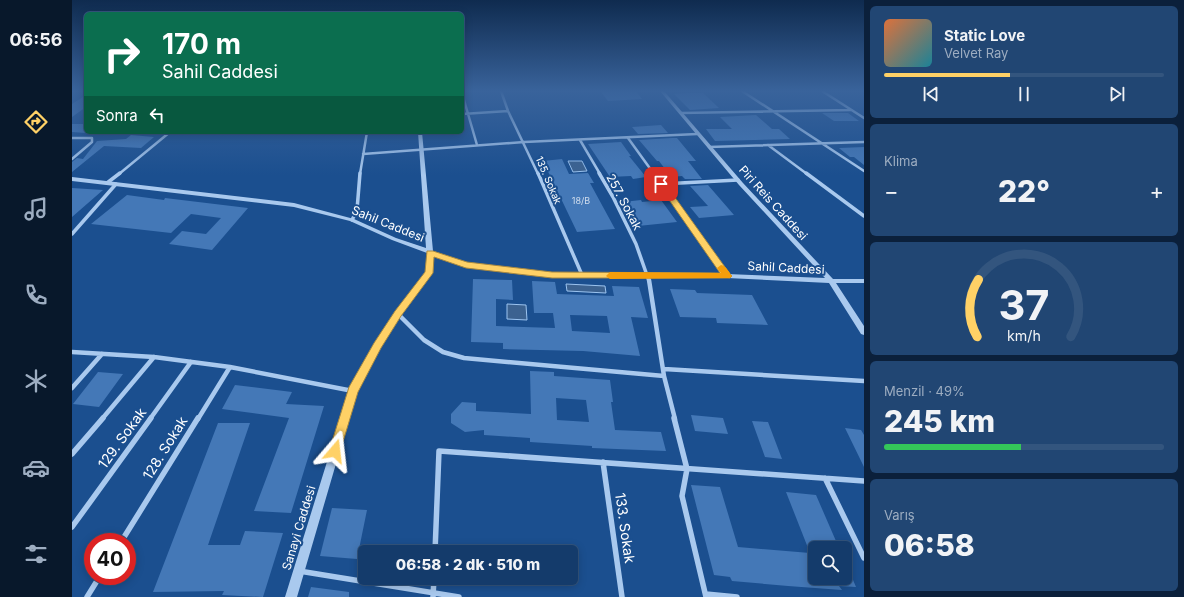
<!DOCTYPE html>
<html lang="tr">
<meta charset="utf-8">
<style>
:root{--surface:#143b6b;--page:#214673;--text:#f1f3f6;--muted:#9dadc1;--line:#33557e;--accent:#ffd166}
body{margin:0;font-family:Inter,sans-serif;background:var(--page);color:var(--text);height:100vh;display:flex;flex-direction:column;font-size:15px;white-space:nowrap}
*{box-sizing:border-box;margin:0}
p{font-size:13px;color:var(--muted)}
.icon{flex:none;width:22px;height:22px;fill:none;stroke:currentColor;stroke-width:2;stroke-linecap:round;stroke-linejoin:round}
.map{position:relative;flex:1;overflow:hidden}
.panel{display:flex;flex-direction:column;gap:6px;padding:6px;background:#0b203b;width:320px}
.panel>*{flex:none}
.hud{position:absolute;left:12px;top:12px;width:380px;height:122px;border-radius:6px;box-shadow:0 2px 10px #0003,0 0 0 1px var(--line);background:#0b6e4f;color:#fff;overflow:hidden}
.tools{position:absolute;left:736px;top:541px;display:grid;gap:8px}
.tools a{display:grid;place-items:center;width:44px;height:44px;border-radius:6px;background:var(--surface);box-shadow:0 2px 10px #0003,0 0 0 1px var(--line);font-size:20px}
.speed{position:absolute;left:12px;top:533px;display:flex;gap:8px;font-size:20px;font-weight:700;text-align:center}
.speed>*{display:grid;place-content:center;width:52px;height:52px;border-radius:50%;background:var(--surface);box-shadow:0 2px 10px #0003,0 0 0 1px var(--line);line-height:1}
.speed .limit{border:6px solid #d22;background:#fff;color:#111}
.pin{position:absolute;display:grid;place-items:center;width:34px;height:34px;color:#fff;margin:-17px;border-radius:8px;box-shadow:0 2px 6px #0006}
.me{position:absolute;width:44px;margin:-22px;rotate:17deg;stroke-linejoin:round;filter:drop-shadow(0 0 3px #0008)}
.turn{display:flex;align-items:center;gap:14px;height:84px;padding:0 12px;font-size:18px}
.turn .icon{width:52px;height:52px;stroke-width:2.5}
.turn b{display:block;font-size:28px;line-height:34px}
.then{display:flex;align-items:center;height:38px;padding:0 12px;background:#0003;gap:8px;font-size:15px}
.big{font-size:30px;font-weight:800;line-height:1.1}
.panel .widget{flex:1;display:flex;flex-direction:column;justify-content:center;gap:6px;min-width:0;padding:0 14px;border-radius:6px;background:var(--page)}
.panel .dial{align-items:center;gap:0}
.dial svg{height:104px;overflow:visible;fill:none;stroke:var(--line);stroke-width:7;stroke-linecap:round;text-anchor:middle}
.dial text{fill:var(--text);stroke:none}
.song{display:flex;align-items:center;gap:12px}
.cover{width:48px;height:48px;border-radius:6px;background:linear-gradient(135deg,hsl(20 70% 55%),hsl(190 70% 35%))}
.played{height:4px;border-radius:2px;background:linear-gradient(90deg,var(--accent) 45%,var(--line) 45%)}
.keys{display:flex;justify-content:space-around;direction:ltr}
.heat{display:flex;justify-content:space-between;align-items:center;font-size:22px;direction:ltr}
.charge{height:6px;border-radius:3px;background:linear-gradient(90deg,#34c759 49%,var(--line) 0)}
.trip{position:absolute;left:286px;top:545px;width:220px;height:40px;border-radius:6px;background:var(--surface);box-shadow:0 2px 10px #0003,0 0 0 1px var(--line);font-weight:800;line-height:40px;text-align:center}
main{display:flex;flex:1;min-height:0}
.tabs{display:flex;flex-direction:column;width:72px;justify-content:space-around;align-items:center;background:#08182b;color:var(--muted)}
.tabs .icon{width:28px;height:28px}
.tabs .current{color:var(--accent)}
.tabs b{font-size:18px;color:var(--text)}
.map>svg:first-child{display:block}
.water{fill:#3c6290;stroke:#9cc4f0}
.building{fill:#4478b7;fill-rule:evenodd}
.lines{fill:none;stroke-linecap:round;stroke-linejoin:round}
.minor-far3{stroke:#a9c9ee;stroke-width:2.5}
.minor-far2{stroke:#a9c9ee;stroke-width:3.5}
.minor-far1{stroke:#a9c9ee;stroke-width:4.5}
.minor{stroke:#a9c9ee;stroke-width:5.5}
.tertiary{fill:#a9c9ee;fill-rule:evenodd}
.route{fill:#ffd166;stroke:#a68842}
.slow{fill:#f59e0b}
.labels{text-anchor:middle;stroke-width:4;stroke-linejoin:round;paint-order:stroke}
.far-number-label{font-size:9px;fill:#d0dded}
.far-street-label{font-size:10px;fill:#fff;stroke:#1b4f8f}
.street-label{font-size:12px;fill:#fff;stroke:#1b4f8f}
.near-street-label{font-size:14px;fill:#fff;stroke:#1b4f8f}
</style>
<main>
<nav class="tabs">
<b>06:56</b>
<svg class="icon current" aria-label="directions" viewBox="0 0 24 24"><path d="M12 3l9 9-9 9-9-9zM9 14v-3h6M13 9l2 2-2 2"/></svg>
<svg class="icon" aria-label="music" viewBox="0 0 24 24"><path d="M9 18V5l10-2v13"/><circle cx="6" cy="18" r="3"/><circle cx="16" cy="16" r="3"/></svg>
<svg class="icon" aria-label="phone" viewBox="0 0 24 24"><path d="M5 4h4l2 5-3 2q2 4 5 5l2-3 5 2v4C11 20 4 13 5 4z"/></svg>
<svg class="icon" aria-label="climate" viewBox="0 0 24 24"><path d="M12 3v18M4 7l16 10M4 17L20 7"/></svg>
<svg class="icon" aria-label="car" viewBox="0 0 24 24"><path d="M5 17H2v-5l4-1 3-4h7l3 4 3 1v5h-3M9 17h6M6 11h13"/><circle cx="7" cy="17" r="2"/><circle cx="17" cy="17" r="2"/></svg>
<svg class="icon" aria-label="filters" viewBox="0 0 24 24"><path d="M4 7h16M4 17h16"/><circle cx="9" cy="7" r="2"/><circle cx="15" cy="17" r="2"/></svg>
</nav>
<div class="map">
<svg width="792" height="597" viewBox="0 0 792 597">
<rect width="100%" height="100%" fill="#1b4f8f"/>
<!-- water -->
<path class="water" d="M496,161h14l5,10 -14,1z
M494,284l39,2 1,7 -39,-2z
M435,304l19,1 1,15 -20,-1z"/>
<!-- building -->
<path class="building" d="M539,91h25l6,8 -34,2 -7,-9z
M615,93h16l16,15 -29,2 -16,-16z
M14,95v12l-14,10v-13z
M750,113h26l11,8h-25z
M684,115l16,14h7l11,10 -75,2 -9,-12h26l-12,-12z
M0,124h14v9l-14,-1z
M589,125l7,8 -30,1 -6,-7z
M59,135l23,2 -13,11 -37,-2 -32,26v-10l5,-4 6,1 14,-18 29,-2z
M600,138h5l19,23h-8l14,18h-17l-3,-3 -11,1 -12,-16h-2l-18,-21z
M549,142l10,14h-2l17,21 -13,2 -2,-3 -21,1 -22,-33z
M792,147v18l-10,-8h-4l-11,-9z
M490,159l7,15 19,-1 6,10h-4l25,46 -38,3 -34,-71z
M636,185l26,30 -35,3 -9,-11 18,-1 -18,-20z
M0,188l31,2 -31,27z
M55,195l37,5 1,-2 83,10 -36,42 -43,-6 13,-13 24,3 15,-16 -30,-4 -20,19 -80,-9z
M569,200l1,2 19,-2 16,22 -39,4 -15,-24z
M401,279l39,1 1,20 -17,-1v27l59,2 -2,-15h-19l-2,-32 23,1 2,12 57,2 -2,-10 27,1 9,31 -17,-1 9,39 -57,-5 -80,-2v-6l-32,-1zM498,315l37,1 3,17 -38,-2z
M598,289l25,1 2,3 55,2 16,30 -51,-2 -1,-5 -36,-1z
M458,371l24,1v4l56,4 3,22h-2l4,28 46,2 5,19 -74,-3v-2l-62,-4v-4l-46,-3v-5l-19,2 -14,-9v-9l11,-12 14,1v8l55,3zM484,398l30,2 3,22 -32,-2z
M26,372l25,2 -24,33 -26,-3z
M163,385l57,7 -6,12 38,2 -33,107 -37,-2 35,-93 -67,-9z
M619,415l32,3 5,16 -33,-3z
M680,421l16,1 14,37 -17,-2z
M146,423h32l-42,122h32l5,-14 38,2 -20,64 -41,-2 2,-4 -71,1z
M773,428l16,2 3,5v32z
M619,485l29,2 18,60 72,6 -24,-61 30,3 23,53h-24v30h30v-17l11,26 -17,-1 3,4 -54,-4 -56,-5 -2,-4 -16,-2z
M260,508l35,2 -10,49 -37,-3z
M239,587l38,5v5h-41z"/>
<g class="lines">
<!-- minor-far3 -->
<path class="minor-far3" d="M429,91l7,20 30,63
M670,91l122,80
M750,91l42,27
M390,93l15,52
M609,113l170,-3
M390,114l46,-3
M0,138h20v4l-20,17
M556,138l26,36
M508,140l20,34
M696,145l39,29
M637,147l155,-5
M291,154l161,-12 173,-8
M47,174l51,-42
M288,174l7,-42"/>
<!-- minor-far2 -->
<path class="minor-far2" d="M466,173l44,102
M527,173l14,24 23,47 13,37
M581,173l74,103
M734,173l58,43
M35,183l13,-10
M589,184l77,-4
M280,220l5,-10 3,-37
M0,234l44,-50"/>
<!-- minor-far1 -->
<path class="minor-far1" d="M577,280l15,96 11,43
M326,314l26,26 19,12 21,6 200,18
M0,352l82,5 76,10 123,24
M592,369l200,12
M0,388l30,-34
M30,419l52,-62
M78,419l41,-57
M126,419l32,-52"/>
<!-- minor -->
<path class="minor" d="M602,418l13,51 -5,27 24,101
M0,454l31,-36
M531,462l19,135
M753,478l39,80
M0,527l79,-109
M49,542l77,-124
M363,552l4,-101 425,30
M227,571l160,26
M634,594l31,3
M15,597l13,-21
M361,597l1,-19"/>
<!-- tertiary -->
<path class="tertiary" d="M588,91h4l79,92 90,96h31v4h-28l28,43v9l-3,-1 -32,-51 -102,-5 -175,-1 -86,-10 -33,-12 -1,18 -31,43 -21,32 -23,44 -60,205h-12l64,-206 25,-47 21,-32 31,-39 1,-20 -35,-13 -42,-19 -56,-14 -222,-26v-4l222,26 60,16 42,19 30,10 -8,-116h4l11,119 34,12 85,10 175,1 98,4 -86,-93z"/>
</g>
<!-- sky -->
<linearGradient id="sky" x2="0" y2="1"><stop stop-color="#0f2b4f"/><stop offset="0.52" stop-color="#39639b"/><stop offset="1" stop-color="#39639b" stop-opacity="0"/></linearGradient>
<rect width="792" height="175" fill="url(#sky)"/>
<!-- route -->
<path class="route" d="M587,182h5l66,92 2,2 -2,2h-178l-86,-10 -32,-11 -1,16 -32,43 -20,32 -23,44 -19,63 -4,2 -5,-2 -1,-4 20,-64 25,-44 21,-32 30,-39 2,-21h6l34,11 85,10 168,1 -62,-89z"/>
<!-- slow -->
<path class="slow" d="M649,265c5,1 8,7 11,11l-2,2 -120,1 -4,-3 4,-4 111,1 -4,-5z"/>
<g class="labels">
<!-- far-number labels -->
<g class="far-number-label">
<text x="509" y="204">18/B</text>
</g>
<!-- far-street labels -->
<g class="far-street-label">
<text transform="translate(477 180) rotate(67)" y="4">135. Sokak</text>
</g>
<!-- street labels -->
<g class="street-label">
<text transform="translate(552 202) rotate(62)" y="4">257. Sokak</text>
<text transform="translate(701 203) rotate(48)" y="4">Piri Reis Caddesi</text>
<text transform="translate(316 224) rotate(22)" y="4">Sahil Caddesi</text>
<text transform="translate(714 268) rotate(3)" y="4">Sahil Caddesi</text>
<text transform="translate(227 528) rotate(-73)" y="4">Sanayi Caddesi</text>
</g>
<!-- near-street labels -->
<g class="near-street-label">
<text transform="translate(50 438) rotate(-54)" y="5">129. Sokak</text>
<text transform="translate(93 448) rotate(-58)" y="5">128. Sokak</text>
<text transform="translate(553 528) rotate(82)" y="5">133. Sokak</text>
</g>
</g>
</svg>
<div class="tools">
<a><svg class="icon" aria-label="search" viewBox="0 0 24 24"><circle cx="10" cy="10" r="6"/><path d="M15 15l6 6"/></svg></a>
</div>
<div class="speed"><div class="limit">40</div></div>
<div class="pin" style="left:589px;top:184px;background:#d93025"><svg class="icon" aria-label="arrive" viewBox="0 0 24 24"><path d="M6 21V4h12l-3 4 3 4H6"/></svg></div>
<svg class="me" style="left:263px;top:451px" viewBox="-20 -20 40 40"><path d="M0-17L14 15 0 8-14 15z" fill="#ffd166" stroke="#fff" stroke-width="4"/></svg>
<div class="trip">06:58 · 2 dk · 510 m</div>
<div class="hud">
<div class="turn"><svg class="icon" aria-label="right" viewBox="0 0 24 24"><path d="M7 20v-9h11M14 6l5 5-5 5"/></svg><div><b>170 m</b>Sahil Caddesi</div></div>
<div class="then">Sonra<svg class="icon" aria-label="left" viewBox="0 0 24 24"><path d="M17 20v-9H6M10 6l-5 5 5 5"/></svg></div>
</div>
</div>
<section class="panel">
<div class="widget">
<div class="song"><i class="cover"></i><div><b>Static Love</b><p>Velvet Ray</p></div></div>
<div class="played"></div>
<div class="keys"><svg class="icon" aria-label="previous" viewBox="0 0 24 24"><path d="M18 5L8 12l10 7zM5 5v14"/></svg><svg class="icon" aria-label="pause" viewBox="0 0 24 24"><path d="M8 5v14M16 5v14"/></svg><svg class="icon" aria-label="next" viewBox="0 0 24 24"><path d="M6 5l10 7-10 7zM19 5v14"/></svg></div>
</div>
<div class="widget"><p>Klima</p>
<div class="heat"><a>−</a><b class="big">22°</b><a>+</a></div>
</div>
<div class="widget dial"><svg viewBox="0 0 100 80">
<path d="M14 69A42 42 0 1 1 86 69"/>
<path d="M14 69A42 42 0 0 1 15 25" stroke="#ffd166"/>
<text x="50" y="56" font-size="32" font-weight="700">37</text>
<text x="50" y="72" font-size="11">km/h</text>
</svg></div>
<div class="widget"><p>Menzil · 49%</p><b class="big">245 km</b><div class="charge"></div></div>
<div class="widget"><p>Varış</p><b class="big">06:58</b></div>
</section>
</main>
